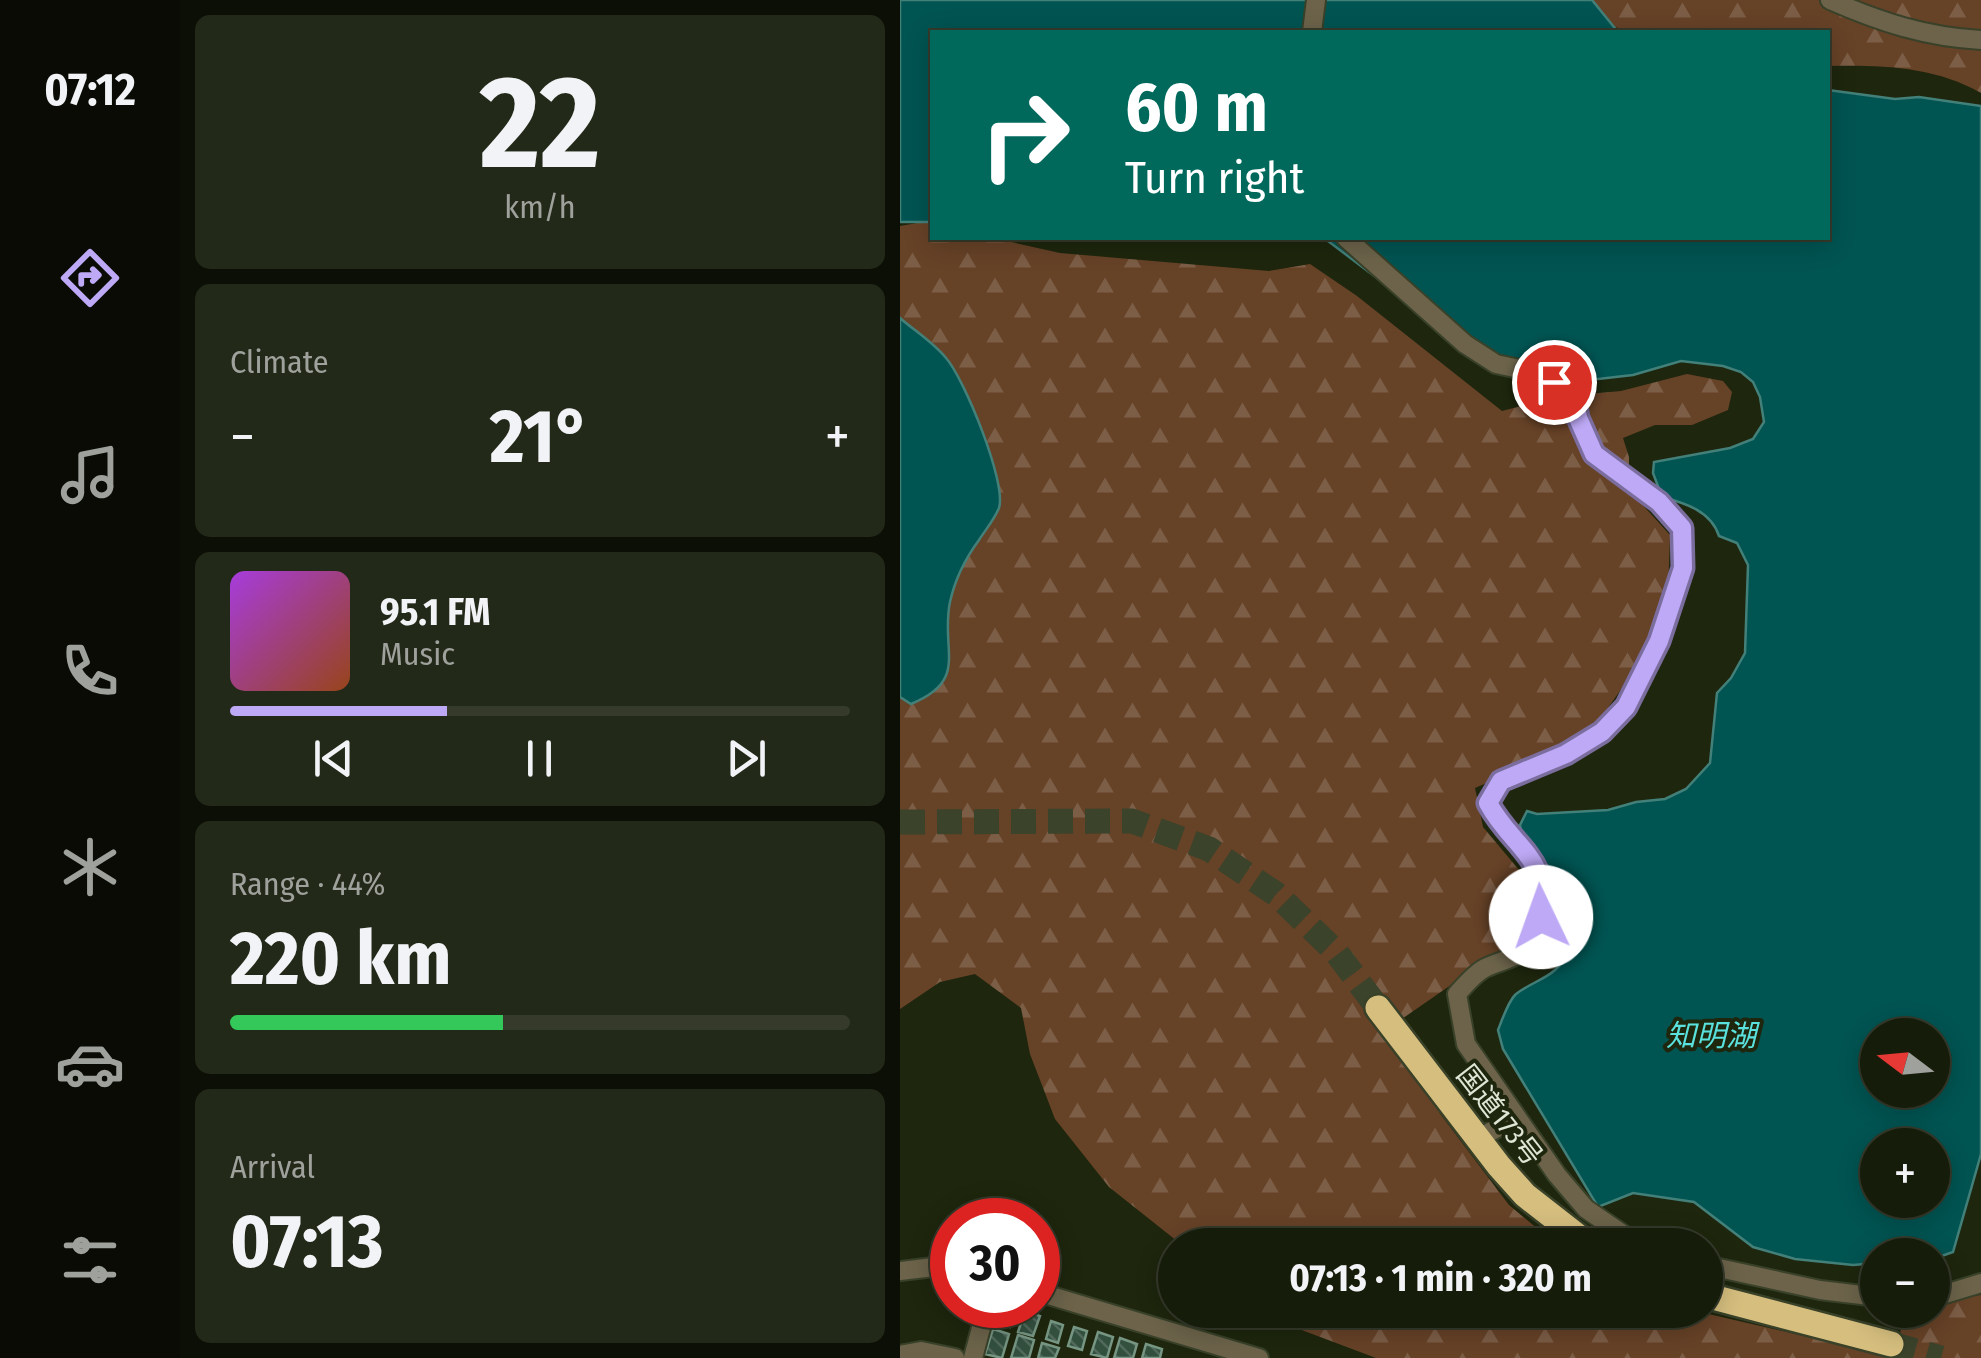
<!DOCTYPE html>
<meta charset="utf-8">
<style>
:root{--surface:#161c0a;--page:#232918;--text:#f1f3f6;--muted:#9ea19c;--line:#353a2b;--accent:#bda9f5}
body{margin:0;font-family:"Fira Sans Condensed","Noto Sans JP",sans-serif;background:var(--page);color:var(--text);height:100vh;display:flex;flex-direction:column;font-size:38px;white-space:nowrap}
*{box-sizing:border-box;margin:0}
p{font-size:32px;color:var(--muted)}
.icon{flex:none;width:55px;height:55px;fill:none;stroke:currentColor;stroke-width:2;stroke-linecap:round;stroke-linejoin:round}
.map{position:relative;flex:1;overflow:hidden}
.panel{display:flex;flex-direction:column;gap:15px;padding:15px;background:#0c0f06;width:720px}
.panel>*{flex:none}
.banner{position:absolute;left:30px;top:30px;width:900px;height:210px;border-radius:0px;box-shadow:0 5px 25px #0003,0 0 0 2px var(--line);background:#00695c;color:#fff;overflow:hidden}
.needle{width:65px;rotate:286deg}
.buttons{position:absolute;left:960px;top:1018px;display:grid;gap:20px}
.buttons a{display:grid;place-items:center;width:90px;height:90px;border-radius:50%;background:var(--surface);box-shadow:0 5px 25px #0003,0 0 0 2px var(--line);font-size:50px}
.speed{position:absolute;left:30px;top:1198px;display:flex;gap:20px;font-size:50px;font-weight:700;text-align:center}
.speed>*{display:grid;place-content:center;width:130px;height:130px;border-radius:50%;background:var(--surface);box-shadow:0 5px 25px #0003,0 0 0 2px var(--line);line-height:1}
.speed .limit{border:15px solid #d22;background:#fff;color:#111}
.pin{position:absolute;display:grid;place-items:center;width:85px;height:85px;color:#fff;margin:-42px;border:5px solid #fff;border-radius:50%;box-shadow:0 2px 10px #0007}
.me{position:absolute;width:110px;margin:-55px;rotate:357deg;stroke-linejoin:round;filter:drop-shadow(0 0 8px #0008)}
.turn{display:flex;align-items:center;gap:35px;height:210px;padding:0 30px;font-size:45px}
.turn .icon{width:130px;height:130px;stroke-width:2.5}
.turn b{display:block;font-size:70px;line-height:85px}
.big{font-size:75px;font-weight:700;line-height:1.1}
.panel .card{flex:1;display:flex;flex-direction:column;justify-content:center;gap:15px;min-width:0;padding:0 35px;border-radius:15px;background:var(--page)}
.panel .dial{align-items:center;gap:0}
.dial b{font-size:130px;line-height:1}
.song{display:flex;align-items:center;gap:30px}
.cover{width:120px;height:120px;border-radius:15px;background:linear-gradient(135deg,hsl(280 70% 55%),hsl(20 70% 35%))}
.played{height:10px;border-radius:5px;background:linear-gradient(90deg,var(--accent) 35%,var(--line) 35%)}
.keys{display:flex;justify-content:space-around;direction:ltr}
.heat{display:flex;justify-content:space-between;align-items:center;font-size:55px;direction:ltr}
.charge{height:15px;border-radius:8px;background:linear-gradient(90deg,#34c759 44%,var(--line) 0)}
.trip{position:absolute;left:258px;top:1228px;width:565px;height:100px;border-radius:50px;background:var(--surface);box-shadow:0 5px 25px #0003,0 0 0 2px var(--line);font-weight:700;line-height:100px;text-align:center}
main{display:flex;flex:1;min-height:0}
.menu{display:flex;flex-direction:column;width:180px;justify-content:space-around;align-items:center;background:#090b04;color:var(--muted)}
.menu .icon{width:70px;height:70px}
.menu .active{color:var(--accent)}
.menu b{font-size:45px;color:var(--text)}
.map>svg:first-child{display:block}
.forest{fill:url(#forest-firs)}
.water{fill:#005452;stroke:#43807a;stroke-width:2.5;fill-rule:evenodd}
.building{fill:url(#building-back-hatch);stroke:#769583;stroke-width:2.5}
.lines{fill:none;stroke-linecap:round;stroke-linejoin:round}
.highway-tunnel{stroke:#3b432b;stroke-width:25;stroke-dasharray:25 12;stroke-linecap:butt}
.minor-casing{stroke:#394129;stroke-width:22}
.highway-casing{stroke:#394129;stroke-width:30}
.minor{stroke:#6c634a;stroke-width:18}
.highway{stroke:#d5be7e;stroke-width:25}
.route-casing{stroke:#7b6e9f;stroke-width:25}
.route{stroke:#bda9f5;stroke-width:18}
.labels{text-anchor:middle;stroke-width:8;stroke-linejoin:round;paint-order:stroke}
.street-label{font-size:28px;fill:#e0e6d6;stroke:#1e260d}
.water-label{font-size:30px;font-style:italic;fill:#5ae1dd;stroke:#1e260d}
</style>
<main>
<nav class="menu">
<b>07:12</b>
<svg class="icon active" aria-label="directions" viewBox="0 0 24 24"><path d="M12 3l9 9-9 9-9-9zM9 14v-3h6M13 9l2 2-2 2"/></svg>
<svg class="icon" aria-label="music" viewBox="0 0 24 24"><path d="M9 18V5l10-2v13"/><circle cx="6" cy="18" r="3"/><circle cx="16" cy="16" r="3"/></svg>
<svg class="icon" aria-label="phone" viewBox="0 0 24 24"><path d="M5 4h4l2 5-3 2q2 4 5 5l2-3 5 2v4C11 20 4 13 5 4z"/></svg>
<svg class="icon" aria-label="climate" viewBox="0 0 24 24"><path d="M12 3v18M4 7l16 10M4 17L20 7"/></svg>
<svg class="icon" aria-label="car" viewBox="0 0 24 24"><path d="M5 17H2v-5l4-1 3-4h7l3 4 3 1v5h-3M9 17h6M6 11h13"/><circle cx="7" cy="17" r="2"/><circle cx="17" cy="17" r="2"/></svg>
<svg class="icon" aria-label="filters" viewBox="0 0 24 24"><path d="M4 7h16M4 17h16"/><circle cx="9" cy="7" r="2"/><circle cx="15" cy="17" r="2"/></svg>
</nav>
<section class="panel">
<div class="card dial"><b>22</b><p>km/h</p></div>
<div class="card"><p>Climate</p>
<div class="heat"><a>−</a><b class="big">21°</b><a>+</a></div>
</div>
<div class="card">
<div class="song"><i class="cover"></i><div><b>95.1 FM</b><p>Music</p></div></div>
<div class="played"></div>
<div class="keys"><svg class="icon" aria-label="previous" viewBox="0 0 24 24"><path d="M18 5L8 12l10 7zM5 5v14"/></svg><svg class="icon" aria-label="pause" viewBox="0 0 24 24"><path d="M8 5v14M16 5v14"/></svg><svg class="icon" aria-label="next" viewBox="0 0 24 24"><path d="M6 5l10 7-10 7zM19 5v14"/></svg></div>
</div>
<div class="card"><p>Range · 44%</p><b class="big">220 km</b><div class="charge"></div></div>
<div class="card"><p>Arrival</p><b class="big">07:13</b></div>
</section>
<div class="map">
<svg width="1081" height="1358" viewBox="0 0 1081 1358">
<defs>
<pattern id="forest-firs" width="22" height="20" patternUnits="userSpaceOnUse" patternTransform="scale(2.5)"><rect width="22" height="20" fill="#664227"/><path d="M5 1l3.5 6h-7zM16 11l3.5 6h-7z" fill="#7c5d46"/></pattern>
<pattern id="building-back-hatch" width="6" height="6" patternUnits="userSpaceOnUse" patternTransform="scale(2.5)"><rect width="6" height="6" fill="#33503f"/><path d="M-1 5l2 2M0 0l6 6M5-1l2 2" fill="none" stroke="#50695a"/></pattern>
</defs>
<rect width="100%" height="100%" fill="#1e260d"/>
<!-- forest -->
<path class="forest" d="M658,0h423v93c-47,-27 -101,-28 -153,-27v-34h-197l-45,-14z
M29,221l3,1v16h61l67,15 209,18 41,-7 47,32 145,115 53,-14 66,-6 66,-17 36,7 9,11 -4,18 -36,15h-37l-32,13 6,19v33l41,45 -2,58 -33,77 -38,53 -58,37 -64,28 8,39 47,56 -10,54 -134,93 55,85 68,90 48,40h-375l-73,-58 -54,-68 -25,-65 -9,-46 -46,-34 -35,8 -40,27v-783z
M1081,1295v63h-605l-77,-29 -26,-19h418l204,47 10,-47h27l1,-9z"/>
<!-- water -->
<path class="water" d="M0,0h692l26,32h-686v190h-32z
M928,90l67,9 24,-2 62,9v1048l-28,98 -20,7 -1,-4h-54l-1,8 -24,2 -58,-6 -42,-12 -59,-45 -61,-9 -35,14 -95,-158 -5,-19c4,-10 10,-28 17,-35 11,-10 29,-15 40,-25 51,-44 -4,-99 -33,-135l-2,-10 7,-14 10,3 71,-4 28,-8 29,-3 21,-10 24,-26 7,-70 14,-15 14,-25 3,-88 -11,-22 -18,-7c-8,-25 -34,-33 -57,-39l-9,-24 1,-11 76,-14 23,-9 11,-17 -4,-25 -7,-15 -12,-10 -18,-6 -42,-5 -48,14 -35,4 -31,-2 -16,-8 -55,-1 -172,-130h504zM978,1035h54v55h-54zM978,1145h54v55h-54z
M0,318c15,13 34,25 46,40 18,20 61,125 53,150 -5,12 -13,21 -20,32 -14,19 -24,39 -29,62 -10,48 20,78 -39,102l-11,-7z"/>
<!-- building -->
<path class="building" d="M101,1305h16l-7,22 -14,-4z
M125,1311l15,5 -7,20 -15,-4z
M151,1321l12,4 -5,18 -12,-4z
M174,1327l13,4 -5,19 -14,-4z
M93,1329l16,5 -7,24 -17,-4z
M198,1332l15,5 -6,21 -16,-4z
M118,1335l16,5 -5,18h-18z
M220,1338l17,6 -4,14h-19z
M142,1343l17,5 -4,10h-17z
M246,1344l16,5 -2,9h-18z"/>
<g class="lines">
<!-- highway-tunnel -->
<path class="highway-tunnel" d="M0,822l232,-1 77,28 67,45 60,58 42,56
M991,1344l50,14"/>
<!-- minor casing -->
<g class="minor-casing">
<path id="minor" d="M930,0c50,22 96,37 151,40
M412,32l4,-32
M446,238l119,106 31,20 28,6 30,11 19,13 5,25 16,36 65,47 23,26 1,40 -24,73 -33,66 -24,25 -36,22 -65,27 -13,22c22,41 74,70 49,122 -3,6 -6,16 -10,22 -11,12 -28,14 -42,21 -10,5 -20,17 -28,26l9,50 91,131 29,34 41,28 21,8
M578,1139l38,-22
M805,1265l115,25 58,7
M0,1271l34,-4 18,4
M138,1292l221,66
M1032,1298l49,-15
M0,1355l21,-4 34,7
M73,1358l14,-53"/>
</g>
<!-- highway casing -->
<g class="highway-casing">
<path id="highway" d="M478,1008l121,158 26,29 64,50
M805,1295l186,49"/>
</g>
<!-- minor -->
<use href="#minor" class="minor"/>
<!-- highway -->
<use href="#highway" class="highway"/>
</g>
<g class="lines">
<!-- route casing -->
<g class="route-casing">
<path id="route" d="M641,917c11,-59 -29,-69 -53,-114l13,-22 65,-27 36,-22 24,-25 33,-66 24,-73 -1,-40 -23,-26 -65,-48 -16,-36 -4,-24 -20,-12"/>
</g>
<!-- route -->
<use href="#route" class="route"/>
</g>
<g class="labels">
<!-- street labels -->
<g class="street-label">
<text transform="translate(600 1115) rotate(52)" y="10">国道173号</text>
</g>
<!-- water labels -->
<g class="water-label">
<text x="811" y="1046">知明湖</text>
</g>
</g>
</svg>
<div class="buttons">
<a><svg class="needle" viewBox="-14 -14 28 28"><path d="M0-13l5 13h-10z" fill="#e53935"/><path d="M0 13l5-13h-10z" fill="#9ea19c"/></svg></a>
<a>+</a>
<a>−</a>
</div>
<div class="speed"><div class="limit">30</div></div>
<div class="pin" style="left:654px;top:382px;background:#d93025"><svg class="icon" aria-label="arrive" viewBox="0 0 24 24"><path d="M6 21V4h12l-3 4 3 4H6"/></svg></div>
<svg class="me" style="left:641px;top:917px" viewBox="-20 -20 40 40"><circle r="19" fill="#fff"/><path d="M0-13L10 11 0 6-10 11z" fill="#bda9f5"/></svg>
<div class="trip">07:13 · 1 min · 320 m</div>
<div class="banner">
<div class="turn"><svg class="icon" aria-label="right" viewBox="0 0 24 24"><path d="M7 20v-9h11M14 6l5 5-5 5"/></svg><div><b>60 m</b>Turn right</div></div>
</div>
</div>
</main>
